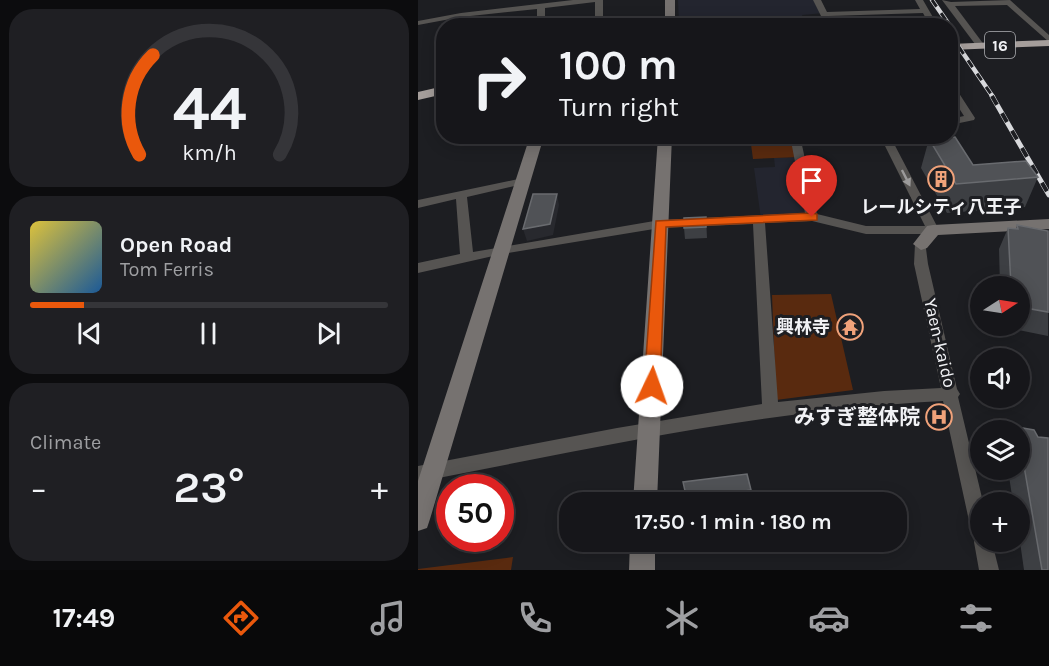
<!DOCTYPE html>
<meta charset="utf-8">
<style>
:root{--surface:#16161a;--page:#1f1f23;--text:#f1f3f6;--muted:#9e9fa2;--line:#353539;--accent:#ea580c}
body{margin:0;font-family:Karla,"Noto Sans JP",sans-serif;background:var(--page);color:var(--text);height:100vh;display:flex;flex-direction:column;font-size:22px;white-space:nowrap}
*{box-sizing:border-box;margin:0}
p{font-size:20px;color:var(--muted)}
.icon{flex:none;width:33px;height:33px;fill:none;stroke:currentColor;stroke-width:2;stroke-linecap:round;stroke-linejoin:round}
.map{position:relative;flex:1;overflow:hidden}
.drawer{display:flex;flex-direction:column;gap:9px;padding:9px;background:#0c0c0e;width:418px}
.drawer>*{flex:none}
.guide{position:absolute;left:18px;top:18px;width:522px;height:126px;border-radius:24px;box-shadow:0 3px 15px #0003,0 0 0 2px var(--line);background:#16161a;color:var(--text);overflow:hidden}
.needle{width:39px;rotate:78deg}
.fabs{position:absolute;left:552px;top:276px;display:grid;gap:12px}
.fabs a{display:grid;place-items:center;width:60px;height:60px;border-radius:50%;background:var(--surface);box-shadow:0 3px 15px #0003,0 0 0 2px var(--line);font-size:30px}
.speed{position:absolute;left:18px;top:474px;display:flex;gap:12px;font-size:30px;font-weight:700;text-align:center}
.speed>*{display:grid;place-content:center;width:78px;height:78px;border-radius:50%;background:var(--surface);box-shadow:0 3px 15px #0003,0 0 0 2px var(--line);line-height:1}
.speed .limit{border:9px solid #d22;background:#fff;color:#111}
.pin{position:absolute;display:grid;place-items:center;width:51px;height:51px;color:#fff;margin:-62px -26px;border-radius:50% 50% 50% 0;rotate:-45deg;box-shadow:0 0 6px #0007}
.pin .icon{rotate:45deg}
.me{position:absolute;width:66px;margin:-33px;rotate:3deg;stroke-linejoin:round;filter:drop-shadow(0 0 4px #0008)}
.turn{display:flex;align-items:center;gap:21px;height:126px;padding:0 24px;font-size:27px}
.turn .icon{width:78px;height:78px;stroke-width:2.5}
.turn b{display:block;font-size:42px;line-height:51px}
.big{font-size:45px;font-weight:600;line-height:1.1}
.drawer .widget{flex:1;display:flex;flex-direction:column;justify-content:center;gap:9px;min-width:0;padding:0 21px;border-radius:24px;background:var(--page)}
.drawer .dial{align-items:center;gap:0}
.dial svg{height:156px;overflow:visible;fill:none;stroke:var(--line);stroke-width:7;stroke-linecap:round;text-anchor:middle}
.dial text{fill:var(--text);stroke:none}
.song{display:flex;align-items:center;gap:18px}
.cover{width:72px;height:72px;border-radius:9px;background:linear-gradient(135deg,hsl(50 70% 55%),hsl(210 70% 35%))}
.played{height:6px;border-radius:3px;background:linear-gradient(90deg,var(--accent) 15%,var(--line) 15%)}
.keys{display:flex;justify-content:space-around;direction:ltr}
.heat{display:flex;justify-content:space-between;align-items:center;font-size:33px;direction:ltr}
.trip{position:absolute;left:141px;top:492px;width:348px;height:60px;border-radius:24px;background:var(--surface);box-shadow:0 3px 15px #0003,0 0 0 2px var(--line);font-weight:600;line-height:60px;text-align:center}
.menu{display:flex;height:96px;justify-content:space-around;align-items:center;background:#09090a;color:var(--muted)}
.menu .icon{width:42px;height:42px}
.menu .current{color:var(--accent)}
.menu b{font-size:27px;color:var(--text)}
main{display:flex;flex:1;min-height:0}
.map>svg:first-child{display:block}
.built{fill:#23252f}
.green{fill:#592a0f}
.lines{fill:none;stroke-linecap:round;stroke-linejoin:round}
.street{fill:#565452;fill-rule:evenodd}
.secondary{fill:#767270;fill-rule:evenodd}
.highway{fill:#a59e9b;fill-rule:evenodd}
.rail-far1-casing{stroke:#d8d9dc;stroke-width:4.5}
.rail-casing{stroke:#d8d9dc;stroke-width:5}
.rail-far1{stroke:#1d1e22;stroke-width:3;stroke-dasharray:8;stroke-linecap:butt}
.rail{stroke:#1d1e22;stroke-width:4;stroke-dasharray:10;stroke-linecap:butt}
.wall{fill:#3d3f43}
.shaded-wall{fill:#28292e}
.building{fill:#505256;stroke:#696b6f;stroke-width:1.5}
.oneway{fill:#9c9b9b}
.route{fill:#ea580c;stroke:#983908;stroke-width:1.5}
.labels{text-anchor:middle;stroke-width:6;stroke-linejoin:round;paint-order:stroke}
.shield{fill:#1d1e22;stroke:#b1b2b6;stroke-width:1.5}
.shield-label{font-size:16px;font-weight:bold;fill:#f1f2f5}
.poi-label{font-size:18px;font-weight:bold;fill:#f1f2f5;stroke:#1d1e22}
.street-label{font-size:18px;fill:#f1f2f5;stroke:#1d1e22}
.near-poi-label{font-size:21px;font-weight:bold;fill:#f1f2f5;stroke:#1d1e22;text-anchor:end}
</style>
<main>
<section class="drawer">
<div class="widget dial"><svg viewBox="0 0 100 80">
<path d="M14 69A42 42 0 1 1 86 69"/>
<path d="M14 69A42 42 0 0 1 21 18" stroke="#ea580c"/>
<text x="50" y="56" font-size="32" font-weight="700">44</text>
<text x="50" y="72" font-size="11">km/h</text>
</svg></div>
<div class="widget">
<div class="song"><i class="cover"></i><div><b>Open Road</b><p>Tom Ferris</p></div></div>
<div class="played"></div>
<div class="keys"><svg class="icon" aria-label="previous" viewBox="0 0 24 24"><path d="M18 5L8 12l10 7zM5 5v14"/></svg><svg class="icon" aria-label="pause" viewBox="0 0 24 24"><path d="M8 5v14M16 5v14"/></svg><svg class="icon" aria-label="next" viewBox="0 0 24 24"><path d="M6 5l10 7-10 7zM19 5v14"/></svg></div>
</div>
<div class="widget"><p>Climate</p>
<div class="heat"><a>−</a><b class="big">23°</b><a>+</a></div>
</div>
</section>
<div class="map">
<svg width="631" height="570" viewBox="0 0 631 570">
<rect width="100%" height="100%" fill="#1d1e22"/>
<!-- built -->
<path class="built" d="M260,0h139l7,13 -22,2 4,10h-127z
M382,157l12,60 -51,2 -7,-51 21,-1 -1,-9z"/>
<!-- green -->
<path class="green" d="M332,137h45l5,20 -47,2z
M413,294l22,96 -77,10 -4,-105z
M95,557l-2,13h-93v-1z"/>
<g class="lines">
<!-- street -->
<path class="street" d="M155,0h30v22l67,-3 4,2 -4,2 -97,3 22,-3v-21l-50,6v18h-8v-17l-76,8 -43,8v-4l43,-8z
M395,0h8l6,12 93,-3 -5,-9h8l15,26h-8l-7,-13 -94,3 5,10h-8z
M524,0l9,2 59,-2 39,35v7l-42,-37 -52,1 30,40 -7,2z
M532,83l3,1 22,34 -1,2 -24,5v-6l14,-3 -14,-22z
M372,136h10l17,78 49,12h59l-45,-90h10l49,94 -6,4h-67l-54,-13 -47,2 13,179 106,-11 57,-3 -27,-124 1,-20 6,-4 4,1 3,23 29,125 3,5 -2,3 25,105h-3v40h12l7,28h-20l-5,-28 1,-5 -4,-7 -28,-129c-178,9 -350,47 -525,81v-16l199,-38 145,-24 -9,-180 -93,4 -158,26 -84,19v-10l42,-9 -4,-55 -38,9v-8l105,-22 4,1v4l-60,14 6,55 187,-32 145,-7z"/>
<!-- secondary -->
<path class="secondary" d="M247,0h10v26h-10z
M112,136h14l-114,383 -3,9 -9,3v-50z
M240,136h14l-15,366h-24z
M631,219v10l-111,6 -11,13 -6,2 -8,-6 14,-18 6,-1z
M212,542h25v28h-26z"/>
<!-- highway -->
<path class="highway" d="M631,40v6l-99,4v-6z
M26,86v8l-26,6v-8z"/>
<!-- rail-far1 casing -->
<g class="rail-far1-casing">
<path id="rail-far1" d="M514,0l18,26
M532,34l43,63"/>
</g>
<!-- rail casing -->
<g class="rail-casing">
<path id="rail" d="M574,96l57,99"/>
</g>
<!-- rail-far1 -->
<use href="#rail-far1" class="rail-far1"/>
<!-- rail -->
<use href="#rail" class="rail"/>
</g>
<!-- wall -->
<path class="wall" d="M511,139l44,26 65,12 -13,30 -78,6 -26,-45z
M288,217l1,21 -22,1 -1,-11z
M599,225l31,6v105l-39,-8v-2h11v-40h-20l-1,-37 9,-21 8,1z
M599,427l21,10 10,133h-24l-4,-28v-40h-7l-5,-32h12v-40h-5z
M265,482l68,8v10l-17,2h-47z"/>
<!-- shaded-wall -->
<path class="shaded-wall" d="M139,194l2,11 -6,30 -26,6 -4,-12z"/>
<!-- building -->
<path class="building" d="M537,137l18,28 53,-4 12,16 -82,7 -27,-45z
M115,194h24l-7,30 -27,5z
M288,217v10l-22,1v-10z
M599,225l31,6v81l-28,-5v-21h-9l-3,-58 10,1z
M599,427l17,3 4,7 10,1v132h-6l-22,-127v-13h-3z
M329,474l4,16 -64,10 -4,-18z"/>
<!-- one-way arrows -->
<defs><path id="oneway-solid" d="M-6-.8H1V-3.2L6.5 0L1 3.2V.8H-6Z" transform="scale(1.5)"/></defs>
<use class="oneway" href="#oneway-solid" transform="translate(488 178) rotate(63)"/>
<!-- route -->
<path class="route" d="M394,213l5,1v6l-151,7 -6,159 -3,5h-11l-2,-5 12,-165z"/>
<!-- icons -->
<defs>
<g id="building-ring" transform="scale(1.35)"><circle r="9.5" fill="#1d1e22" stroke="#f0a27a" stroke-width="1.5"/><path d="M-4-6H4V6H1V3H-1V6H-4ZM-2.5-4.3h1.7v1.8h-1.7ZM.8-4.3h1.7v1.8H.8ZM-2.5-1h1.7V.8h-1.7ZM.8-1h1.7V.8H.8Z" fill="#f0a27a"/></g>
<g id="temple-ring" transform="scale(1.35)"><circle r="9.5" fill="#1d1e22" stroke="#f0a27a" stroke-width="1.5"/><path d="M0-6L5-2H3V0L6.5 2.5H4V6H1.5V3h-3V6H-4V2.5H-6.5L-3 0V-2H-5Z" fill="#f0a27a"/></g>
<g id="hospital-ring" transform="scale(1.35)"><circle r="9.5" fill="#1d1e22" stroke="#f0a27a" stroke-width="1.5"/><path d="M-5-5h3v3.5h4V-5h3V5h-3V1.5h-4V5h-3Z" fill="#f0a27a"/></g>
</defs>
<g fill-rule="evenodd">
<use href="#building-ring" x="523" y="179"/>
<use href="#temple-ring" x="432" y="327"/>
<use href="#hospital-ring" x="521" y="417"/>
</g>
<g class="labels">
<!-- shield labels -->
<rect class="shield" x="567" y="32" width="30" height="26" rx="4.5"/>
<g class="shield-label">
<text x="582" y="51">16</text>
</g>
<!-- poi labels -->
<g class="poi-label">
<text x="523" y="213">レールシティ八王子</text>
<text x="412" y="333" text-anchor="end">興林寺</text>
</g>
<!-- street labels -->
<g class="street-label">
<text transform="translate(522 343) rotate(77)" y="6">Yaen-kaido</text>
</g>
<!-- near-poi labels -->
<g class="near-poi-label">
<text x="502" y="424">みすぎ整体院</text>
</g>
</g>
</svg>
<div class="fabs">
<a><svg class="needle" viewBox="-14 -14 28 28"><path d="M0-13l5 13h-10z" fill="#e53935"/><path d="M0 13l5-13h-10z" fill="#9e9fa2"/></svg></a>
<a><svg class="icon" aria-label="sound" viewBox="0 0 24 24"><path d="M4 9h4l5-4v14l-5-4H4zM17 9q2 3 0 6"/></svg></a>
<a><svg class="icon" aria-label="layers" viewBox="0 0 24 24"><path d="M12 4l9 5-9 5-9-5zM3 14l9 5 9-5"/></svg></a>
<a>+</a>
</div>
<div class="speed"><div class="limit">50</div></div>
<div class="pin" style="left:394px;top:217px;background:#d93025"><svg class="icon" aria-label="arrive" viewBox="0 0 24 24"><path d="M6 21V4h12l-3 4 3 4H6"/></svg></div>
<svg class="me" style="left:234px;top:386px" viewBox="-20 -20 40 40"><circle r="19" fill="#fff"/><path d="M0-13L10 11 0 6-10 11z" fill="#ea580c"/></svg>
<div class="trip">17:50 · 1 min · 180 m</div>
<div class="guide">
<div class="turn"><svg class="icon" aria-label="right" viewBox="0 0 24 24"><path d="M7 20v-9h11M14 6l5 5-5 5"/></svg><div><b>100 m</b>Turn right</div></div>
</div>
</div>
</main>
<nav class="menu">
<b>17:49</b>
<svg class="icon current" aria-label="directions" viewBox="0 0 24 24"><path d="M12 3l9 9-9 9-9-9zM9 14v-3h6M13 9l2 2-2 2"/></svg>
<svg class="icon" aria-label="music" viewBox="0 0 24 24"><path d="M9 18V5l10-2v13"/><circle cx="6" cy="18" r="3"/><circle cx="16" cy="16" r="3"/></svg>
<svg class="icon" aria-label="phone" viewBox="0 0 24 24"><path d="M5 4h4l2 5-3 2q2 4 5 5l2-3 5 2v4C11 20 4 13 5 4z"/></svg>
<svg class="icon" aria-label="climate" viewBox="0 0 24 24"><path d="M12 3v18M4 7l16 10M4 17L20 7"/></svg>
<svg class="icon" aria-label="car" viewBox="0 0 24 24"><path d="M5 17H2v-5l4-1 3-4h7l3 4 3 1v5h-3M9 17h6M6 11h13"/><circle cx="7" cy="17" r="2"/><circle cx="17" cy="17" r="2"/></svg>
<svg class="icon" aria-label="filters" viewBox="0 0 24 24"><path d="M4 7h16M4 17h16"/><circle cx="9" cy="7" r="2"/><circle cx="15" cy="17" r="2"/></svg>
</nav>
